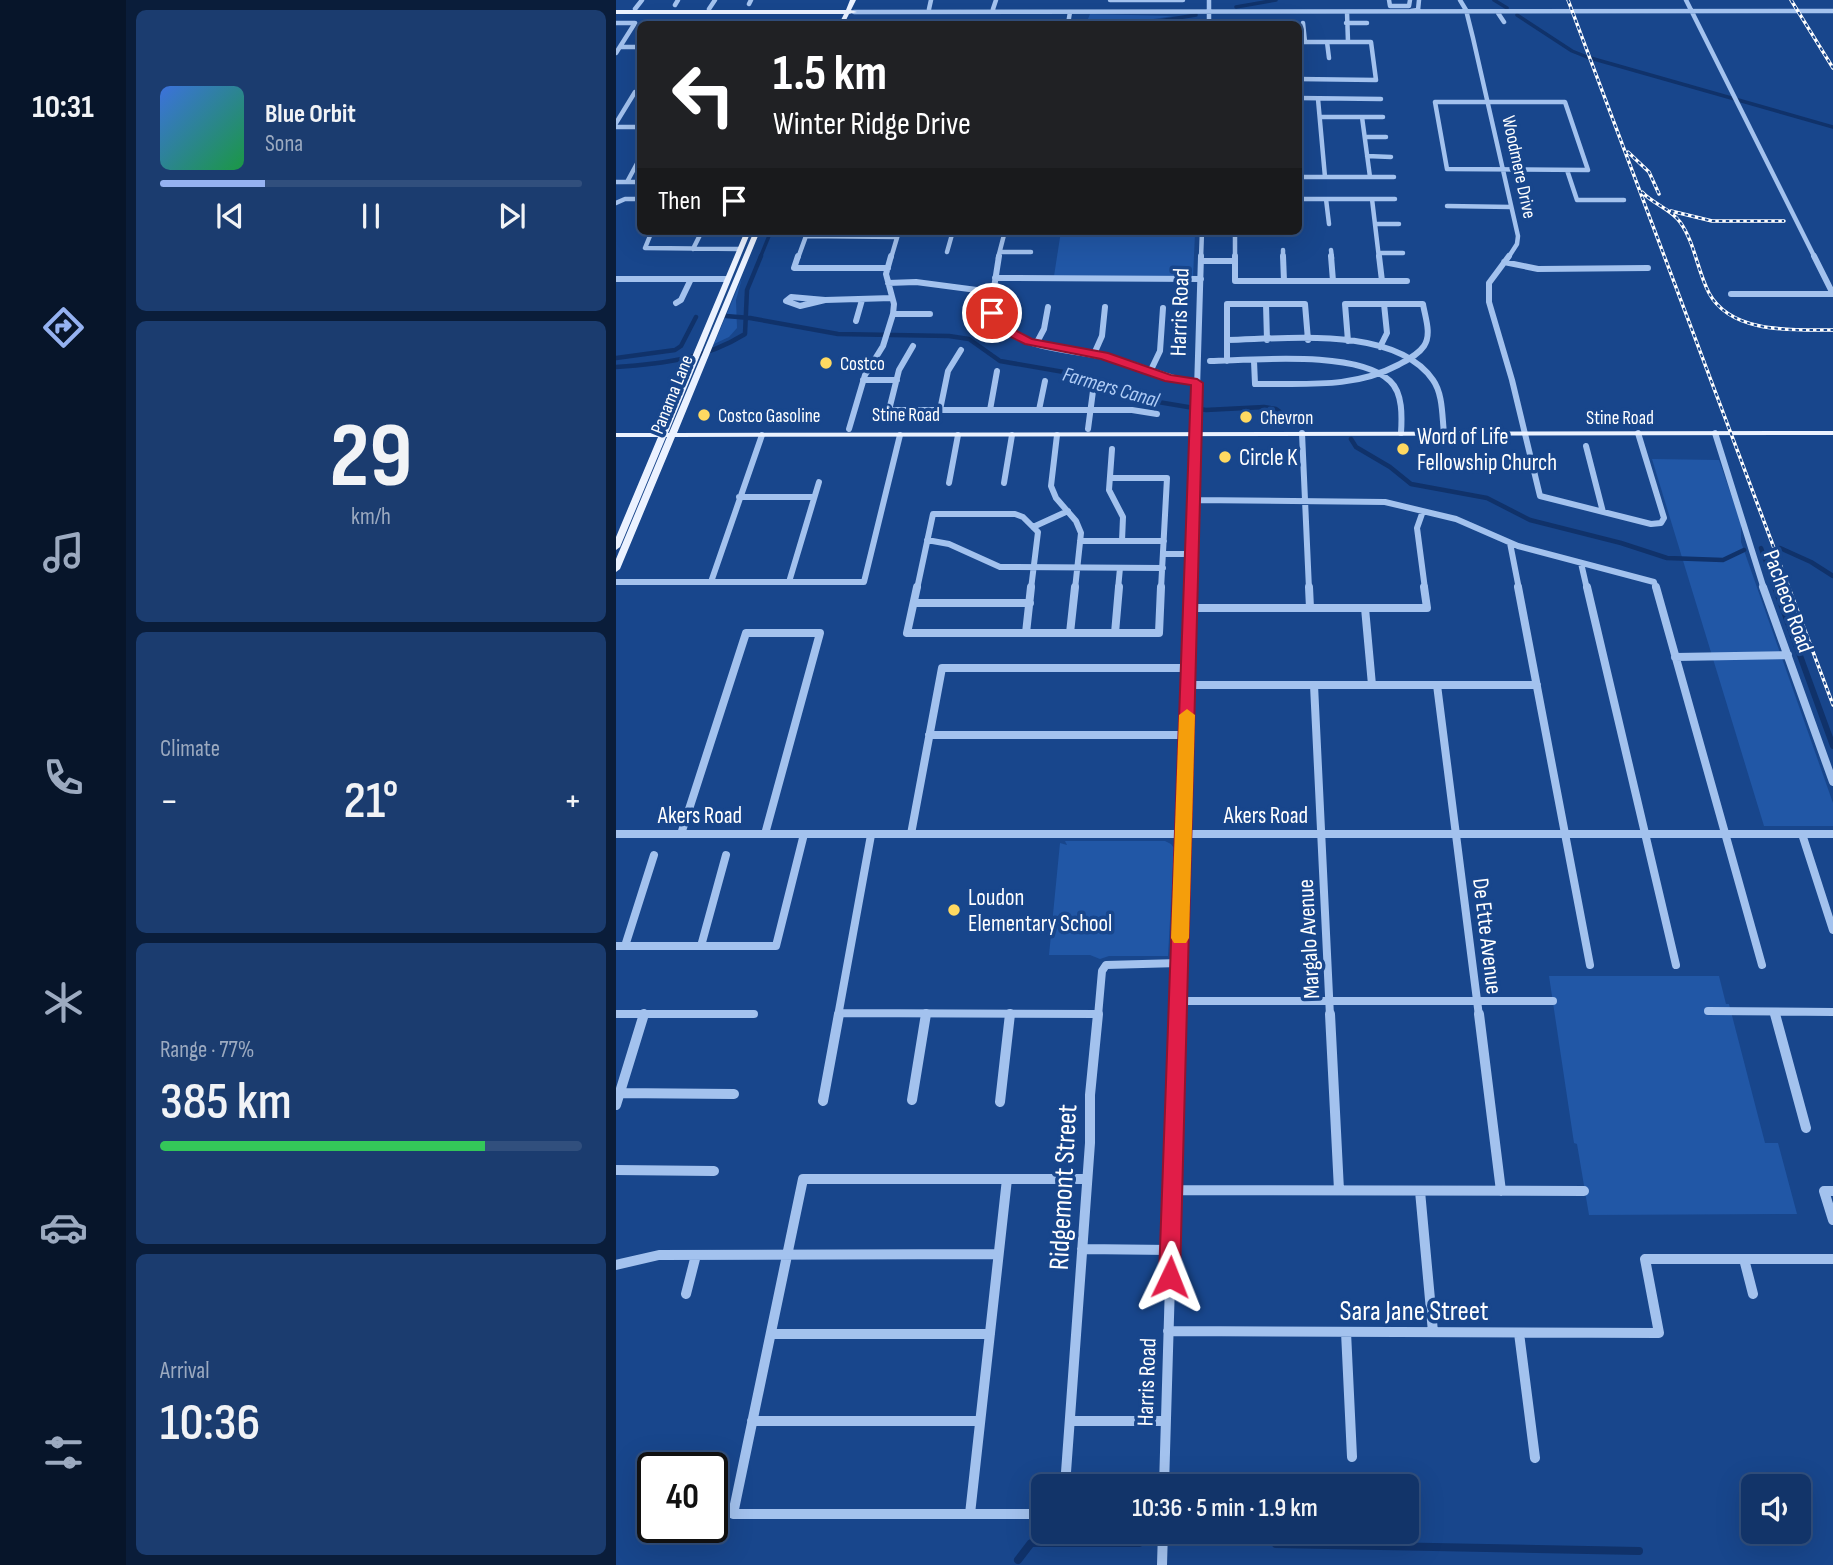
<!DOCTYPE html>
<meta charset="utf-8">
<style>
:root{--surface:#123469;--page:#1b3c6f;--text:#f1f3f6;--muted:#9caac0;--line:#314f7d;--accent:#95b2f1}
body{margin:0;font-family:"Sofia Sans Condensed",sans-serif;background:var(--page);color:var(--text);height:100vh;display:flex;flex-direction:column;font-size:26px;white-space:nowrap}
*{box-sizing:border-box;margin:0}
p{font-size:23px;color:var(--muted)}
.icon{flex:none;width:38px;height:38px;fill:none;stroke:currentColor;stroke-width:2;stroke-linecap:round;stroke-linejoin:round}
.map{position:relative;flex:1;overflow:hidden}
.details{display:flex;flex-direction:column;gap:10px;padding:10px;background:#0a1d3a;width:490px}
.details>*{flex:none}
.banner{position:absolute;left:21px;top:21px;width:665px;height:214px;border-radius:10px;box-shadow:0 7px 28px #0002,0 0 0 2px var(--line);background:#202124;color:#fff;overflow:hidden}
.controls{position:absolute;left:1125px;top:1474px;display:grid;gap:14px}
.controls a{display:grid;place-items:center;width:70px;height:70px;border-radius:10px;background:var(--surface);box-shadow:0 7px 28px #0002,0 0 0 2px var(--line);font-size:35px}
.speed{position:absolute;left:21px;top:1452px;display:flex;gap:14px;font-size:35px;font-weight:700;text-align:center}
.speed>*{display:grid;place-content:center;width:91px;height:91px;border-radius:50%;background:var(--surface);box-shadow:0 7px 28px #0002,0 0 0 2px var(--line);line-height:1}
.speed .limit{border:4px solid #111;border-radius:10px;background:#fff;color:#111}
.pin{position:absolute;display:grid;place-items:center;width:60px;height:60px;color:#fff;margin:-30px;border:4px solid #fff;border-radius:50%;box-shadow:0 2px 7px #0007}
.me{position:absolute;width:77px;margin:-38px;rotate:2deg;stroke-linejoin:round;filter:drop-shadow(0 0 5px #0008)}
.turn{display:flex;align-items:center;gap:24px;height:147px;padding:0 21px;font-size:32px}
.turn .icon{width:91px;height:91px;stroke-width:2.5}
.turn b{display:block;font-size:49px;line-height:60px}
.then{display:flex;align-items:center;height:66px;padding:0 21px;background:#0003;gap:14px;font-size:26px}
.big{font-size:52px;font-weight:600;line-height:1.1}
.details .widget{flex:1;display:flex;flex-direction:column;justify-content:center;gap:10px;min-width:0;padding:0 24px;border-radius:10px;background:var(--page)}
.details .dial{align-items:center;gap:0}
.dial b{font-size:91px;line-height:1}
.song{display:flex;align-items:center;gap:21px}
.cover{width:84px;height:84px;border-radius:10px;background:linear-gradient(135deg,hsl(220 70% 55%),hsl(140 70% 35%))}
.played{height:7px;border-radius:4px;background:linear-gradient(90deg,var(--accent) 25%,var(--line) 25%)}
.keys{display:flex;justify-content:space-around;direction:ltr}
.heat{display:flex;justify-content:space-between;align-items:center;font-size:38px;direction:ltr}
.charge{height:10px;border-radius:5px;background:linear-gradient(90deg,#34c759 77%,var(--line) 0)}
.trip{position:absolute;left:415px;top:1474px;width:388px;height:70px;border-radius:10px;background:var(--surface);box-shadow:0 7px 28px #0002,0 0 0 2px var(--line);font-weight:600;line-height:70px;text-align:center}
main{display:flex;flex:1;min-height:0}
.tab-bar{display:flex;flex-direction:column;width:126px;justify-content:space-around;align-items:center;background:#07152a;color:var(--muted)}
.tab-bar .icon{width:49px;height:49px}
.tab-bar .current{color:var(--accent)}
.tab-bar b{font-size:32px;color:var(--text)}
.map>svg:first-child{display:block}
.green{fill:#2157a6}
.lines{fill:none;stroke-linecap:round;stroke-linejoin:round}
.canal-far3{stroke:#10326a;stroke-width:3.5}
.canal-far2{stroke:#10326a;stroke-width:4.5}
.canal-far1{stroke:#10326a;stroke-width:6}
.canal{stroke:#10326a;stroke-width:8}
.minor-far3{stroke:#a3c2ee;stroke-width:4.5}
.minor-far2{stroke:#a3c2ee;stroke-width:6}
.minor-far1{stroke:#a3c2ee;stroke-width:8}
.minor{stroke:#a3c2ee;stroke-width:10}
.major{fill:#ebf2ff;fill-rule:evenodd}
.rail-casing{stroke:#fff;stroke-width:3.5}
.rail{stroke:#18468c;stroke-width:2;stroke-dasharray:3.5;stroke-linecap:butt}
.route{fill:#e11d48;stroke:#92132f;stroke-width:2}
.slow{fill:#f59e0b}
.poi-dot{fill:#ffd961;stroke:#18468c;stroke-width:2.5}
.labels{text-anchor:middle;stroke-width:7;stroke-linejoin:round;paint-order:stroke}
.far-street-label{font-size:19px;fill:#fff;stroke:#18468c}
.far-poi-label{font-size:19px;fill:#fff;stroke:#18468c;text-anchor:start}
.far-water-label{font-size:21px;font-style:italic;fill:#afccf6;stroke:#18468c}
.street-label{font-size:23px;fill:#fff;stroke:#18468c}
.poi-label{font-size:23px;fill:#fff;stroke:#18468c;text-anchor:start}
.near-street-label{font-size:28px;fill:#fff;stroke:#18468c}
</style>
<main>
<nav class="tab-bar">
<b>10:31</b>
<svg class="icon current" aria-label="directions" viewBox="0 0 24 24"><path d="M12 3l9 9-9 9-9-9zM9 14v-3h6M13 9l2 2-2 2"/></svg>
<svg class="icon" aria-label="music" viewBox="0 0 24 24"><path d="M9 18V5l10-2v13"/><circle cx="6" cy="18" r="3"/><circle cx="16" cy="16" r="3"/></svg>
<svg class="icon" aria-label="phone" viewBox="0 0 24 24"><path d="M5 4h4l2 5-3 2q2 4 5 5l2-3 5 2v4C11 20 4 13 5 4z"/></svg>
<svg class="icon" aria-label="climate" viewBox="0 0 24 24"><path d="M12 3v18M4 7l16 10M4 17L20 7"/></svg>
<svg class="icon" aria-label="car" viewBox="0 0 24 24"><path d="M5 17H2v-5l4-1 3-4h7l3 4 3 1v5h-3M9 17h6M6 11h13"/><circle cx="7" cy="17" r="2"/><circle cx="17" cy="17" r="2"/></svg>
<svg class="icon" aria-label="filters" viewBox="0 0 24 24"><path d="M4 7h16M4 17h16"/><circle cx="9" cy="7" r="2"/><circle cx="15" cy="17" r="2"/></svg>
</nav>
<section class="details">
<div class="widget">
<div class="song"><i class="cover"></i><div><b>Blue Orbit</b><p>Sona</p></div></div>
<div class="played"></div>
<div class="keys"><svg class="icon" aria-label="previous" viewBox="0 0 24 24"><path d="M18 5L8 12l10 7zM5 5v14"/></svg><svg class="icon" aria-label="pause" viewBox="0 0 24 24"><path d="M8 5v14M16 5v14"/></svg><svg class="icon" aria-label="next" viewBox="0 0 24 24"><path d="M6 5l10 7-10 7zM19 5v14"/></svg></div>
</div>
<div class="widget dial"><b>29</b><p>km/h</p></div>
<div class="widget"><p>Climate</p>
<div class="heat"><a>−</a><b class="big">21°</b><a>+</a></div>
</div>
<div class="widget"><p>Range · 77%</p><b class="big">385 km</b><div class="charge"></div></div>
<div class="widget"><p>Arrival</p><b class="big">10:36</b></div>
</section>
<div class="map">
<svg width="1217" height="1565" viewBox="0 0 1217 1565">
<rect width="100%" height="100%" fill="#18468c"/>
<!-- green -->
<path class="green" d="M474,14l83,2 -52,8h-35z
M445,231h128l-4,3h10l-2,43 -139,-1z
M126,278l-6,22 1,28 -8,9 -15,7z
M1036,459l67,1 22,63v19l92,261v23h-69z
M449,841h100l6,3 3,4 -6,108h-59l-9,3 -10,-4h-41l11,-112 7,2z
M933,976h170l7,28h3l36,139h13l19,71 -208,1 -12,-71 -3,-1z"/>
<g class="lines">
<!-- canal-far3 -->
<path class="canal-far3" d="M878,0l13,8
M620,7l40,-7
M901,15l55,36 15,6 246,70
M525,24l55,-9
M144,258l11,-27"/>
<!-- canal-far2 -->
<path class="canal-far2" d="M110,316l24,2 88,16 111,2 20,3 31,22 81,14 59,24 66,11 58,-3 12,2 15,11
M0,358l59,-8 6,-4 15,-29
M0,367c46,-3 89,-8 129,-33l2,-44 14,-34
M735,439l5,8 34,20 21,17 76,14 43,22 91,23 46,15 56,2 21,-10
M1145,548l15,41
M1164,548l31,14 22,14"/>
<!-- canal-far1 -->
<path class="canal-far1" d="M1159,587l58,159"/>
<!-- canal -->
<path class="canal" d="M660,1544l363,7
M402,1560l13,-17h108"/>
<!-- minor-far3 -->
<path class="minor-far3" d="M494,0h73
M593,0v24
M773,0l1,6h19l1,-6
M844,0l6,10 7,28 45,198 -1,8 -9,14
M1070,0l129,258
M133,4l2,-4
M59,5l3,-5
M19,9l7,-9
M93,9l6,-9
M313,9l2,-9
M377,9l3,-9
M795,11l7,-1 1,-10
M238,12l979,-1
M731,12l1,30
M882,13l6,9
M348,22l68,2
M0,23h19
M622,23h23
M687,23l2,19
M730,23h21
M63,24h87
M452,24l2,-12
M682,42h73l5,38 -78,-1
M711,42l2,16
M4,47h20
M0,53l19,-30
M682,98l83,1
M702,99l7,78
M819,102h130l23,68 -141,-1z
M704,117h63
M746,117l8,60
M0,123l19,-31
M0,127h24
M749,137h21
M751,156l24,1
M951,170l10,30h47
M682,177h96
M0,182h24
M11,182l13,-24
M682,199h97
M710,199l3,25
M756,199l7,59
M0,203l9,-4h15
M831,206l64,1
M759,224h24
M36,231l-7,17 95,1
M619,231v27
M77,249l9,-18
M667,250v8
M715,250l1,8
M331,252l6,-21
M384,252h31
M763,253h24
M182,258l8,-22 91,1
M275,258l8,-27
M382,258l7,-27
M585,258l1,-27"/>
<!-- minor-far2 -->
<path class="minor-far2" d="M182,256l-4,12h94
M383,256l-8,51c11,45 87,42 123,52 28,7 54,20 83,24
M619,256v25h172
M667,256l1,25
M715,256l2,25
M763,256l3,25
M893,256l-20,27v19l23,78 28,116 111,28 10,-1 3,-5 -26,-85
M585,261h34
M888,262l34,7 110,-1
M379,278l206,1
M0,279h111
M272,283l28,-1 76,10
M1115,294h102l-19,-38
M175,297l34,3 -25,6 -14,-5z
M209,300l67,-2
M60,303l5,-3 10,-21
M650,304l1,36
M277,314h37
M240,321l6,-21
M611,340c58,-1 168,-15 206,40 10,14 9,36 11,53
M420,344l8,-15 4,-22
M297,346l-14,24 -10,40h243l25,4
M764,347l7,-14 -3,-29
M478,354l8,-18 3,-29
M594,361c44,-1 147,-11 180,20 13,12 12,36 11,52
M611,361v-57h78l3,36
M638,361l1,23c49,-1 98,5 143,-19 9,-5 20,-10 26,-19 8,-12 1,-29 -1,-42h-78l3,37
M534,372l10,-21 3,-43
M247,380h34
M324,410l8,-39 13,-21
M374,410l7,-39
M423,410l6,-29
M233,429l16,-54 18,-29 10,-32 1,-10 -8,-30 5,-18
M472,429l5,-38
M686,433l7,156
M1099,433l49,156
M441,435l-6,51 5,12 20,23 5,12 -6,56
M970,446l17,66
M496,449l-3,41 14,27 -1,24
M494,478h57l-6,111
M333,483l9,-48
M388,483l8,-48
M123,497h75
M578,500l191,2 71,17 62,27 136,36 2,7
M807,511l-6,17 8,61
M417,527l35,-16
M311,540l22,4 51,23 163,1
M464,541h84
M894,543l9,46
M547,554h29
M965,563l6,26
M0,582h248l36,-147
M95,582l51,-147
M173,582l30,-100
M301,589l16,-75h82l8,3 15,15 -7,57
M502,589l2,-21
M575,589l10,-333"/>
<!-- minor-far1 -->
<path class="minor-far1" d="M301,587l-10,46h119
M693,587l1,21
M902,587l72,378
M971,587l89,378
M1040,587l106,378
M1147,587l70,195
M298,603h116
M574,608h237l-3,-21
M749,608l7,77
M410,633h133l2,-46
M410,633l5,-46
M454,633l5,-46
M499,633l4,-46
M1059,657l113,-2
M572,685h349
M698,685l16,331
M821,685l42,331
M313,735h257
M0,834h1217
M65,834l65,-201h74l-55,201
M295,834l31,-166h246
M1186,834l31,96
M0,946h160l28,-112
M9,946l29,-91
M85,946l25,-91
M562,1001h375
M1092,1011l125,1
M1158,1012l1,4
M223,1013l258,1
M0,1014h138
M222,1016l33,-181
M482,1016l4,-45 4,-6 73,-2
M562,1016l13,-429"/>
<!-- minor -->
<path class="minor" d="M714,1014l9,176
M863,1014l22,177
M1159,1014l31,114
M0,1093l118,1
M296,1100l14,-86
M207,1101l16,-87
M384,1102l10,-88
M0,1105l28,-91
M0,1170l98,1
M556,1190l412,1
M804,1191l13,141
M1217,1191h-9l9,29
M466,1249l89,1
M1128,1259l9,35
M0,1265l43,-10 339,-1
M70,1294l10,-39
M552,1331l491,2 -14,-74h188
M730,1332l6,125
M903,1333l16,125
M155,1334h219
M136,1421h228
M454,1421h95
M449,1486l25,-343v-48l8,-81
M548,1486l14,-472
M354,1514l37,-335
M427,1514h-310l70,-335h284
M546,1565l1,-34"/>
<!-- major -->
<path class="major" d="M234,0h6l-5,10 6,2 -8,2 -5,10h-5l5,-10h-228v-4h230z
M129,231h6l-83,202h1l85,-202h6l-83,202 1156,-2v4l-1158,2 -55,132 -4,3v-13l51,-122h-1l-46,110 -4,3v-13l42,-100h-42v-4h44z"/>
<!-- rail casing -->
<g class="rail-casing">
<path id="rail" d="M952,0l265,705
M1175,0l42,68
M1012,152l21,20 10,22
M1026,192c11,12 29,17 38,30 15,21 17,48 29,71 22,41 84,37 124,37
M1055,211l41,10h72"/>
</g>
<!-- rail -->
<use href="#rail" class="rail"/>
</g>
<!-- route -->
<path class="route" d="M376,310l4,1 15,17 21,11 76,14 63,22 26,4 6,4 -23,894 -3,7 -7,3 -8,-3 -3,-7 32,-892 -26,-4 -64,-22 -76,-15 -22,-11 -16,-20z"/>
<!-- slow -->
<path class="slow" d="M571,709l8,6 -6,223 -3,5h-12l-3,-5 8,-223z"/>
<!-- markers -->
<g class="poi-dot">
<circle cx="210" cy="363" r="7"/>
<circle cx="88" cy="415" r="7"/>
<circle cx="630" cy="417" r="7"/>
<circle cx="787" cy="449" r="7"/>
<circle cx="609" cy="457" r="7"/>
<circle cx="338" cy="910" r="7"/>
</g>
<g class="labels">
<!-- far-street labels -->
<g class="far-street-label">
<text transform="translate(904 167) rotate(78)" y="7">Woodmere Drive</text>
<text transform="translate(55 394) rotate(-68)" y="7">Panama Lane</text>
<text x="290" y="421">Stine Road</text>
<text x="1004" y="424">Stine Road</text>
</g>
<!-- far-poi labels -->
<g class="far-poi-label">
<text x="224" y="370">Costco</text>
<text x="102" y="422">Costco Gasoline</text>
<text x="644" y="424">Chevron</text>
</g>
<!-- far-water labels -->
<g class="far-water-label">
<text transform="translate(495 387) rotate(16)" y="7">Farmers Canal</text>
</g>
<!-- street labels -->
<g class="street-label">
<text transform="translate(563 312) rotate(-88)" y="8">Harris Road</text>
<text transform="translate(1173 601) rotate(70)" y="8">Pacheco Road</text>
<text x="84" y="823">Akers Road</text>
<text x="650" y="823">Akers Road</text>
<text transform="translate(872 936) rotate(83)" y="8">De Ette Avenue</text>
<text transform="translate(692 939) rotate(-93)" y="8">Margalo Avenue</text>
<text transform="translate(530 1382) rotate(-88)" y="8">Harris Road</text>
</g>
<!-- poi labels -->
<g class="poi-label">
<text x="801" y="444">Word of Life<tspan x="801" dy="26">Fellowship Church</tspan></text>
<text x="623" y="465">Circle K</text>
<text x="352" y="905">Loudon<tspan x="352" dy="26">Elementary School</tspan></text>
</g>
<!-- near-street labels -->
<g class="near-street-label">
<text transform="translate(446 1187) rotate(-87)" y="10">Ridgemont Street</text>
<text x="798" y="1320">Sara Jane Street</text>
</g>
</g>
</svg>
<div class="controls">
<a><svg class="icon" aria-label="sound" viewBox="0 0 24 24"><path d="M4 9h4l5-4v14l-5-4H4zM17 9q2 3 0 6"/></svg></a>
</div>
<div class="speed"><div class="limit">40</div></div>
<div class="pin" style="left:376px;top:313px;background:#d93025"><svg class="icon" aria-label="arrive" viewBox="0 0 24 24"><path d="M6 21V4h12l-3 4 3 4H6"/></svg></div>
<svg class="me" style="left:554px;top:1277px" viewBox="-20 -20 40 40"><path d="M0-17L14 15 0 8-14 15z" fill="#e11d48" stroke="#fff" stroke-width="4"/></svg>
<div class="trip">10:36 · 5 min · 1.9 km</div>
<div class="banner">
<div class="turn"><svg class="icon" aria-label="left" viewBox="0 0 24 24"><path d="M17 20v-9H6M10 6l-5 5 5 5"/></svg><div><b>1.5 km</b>Winter Ridge Drive</div></div>
<div class="then">Then<svg class="icon" aria-label="arrive" viewBox="0 0 24 24"><path d="M6 21V4h12l-3 4 3 4H6"/></svg></div>
</div>
</div>
</main>
